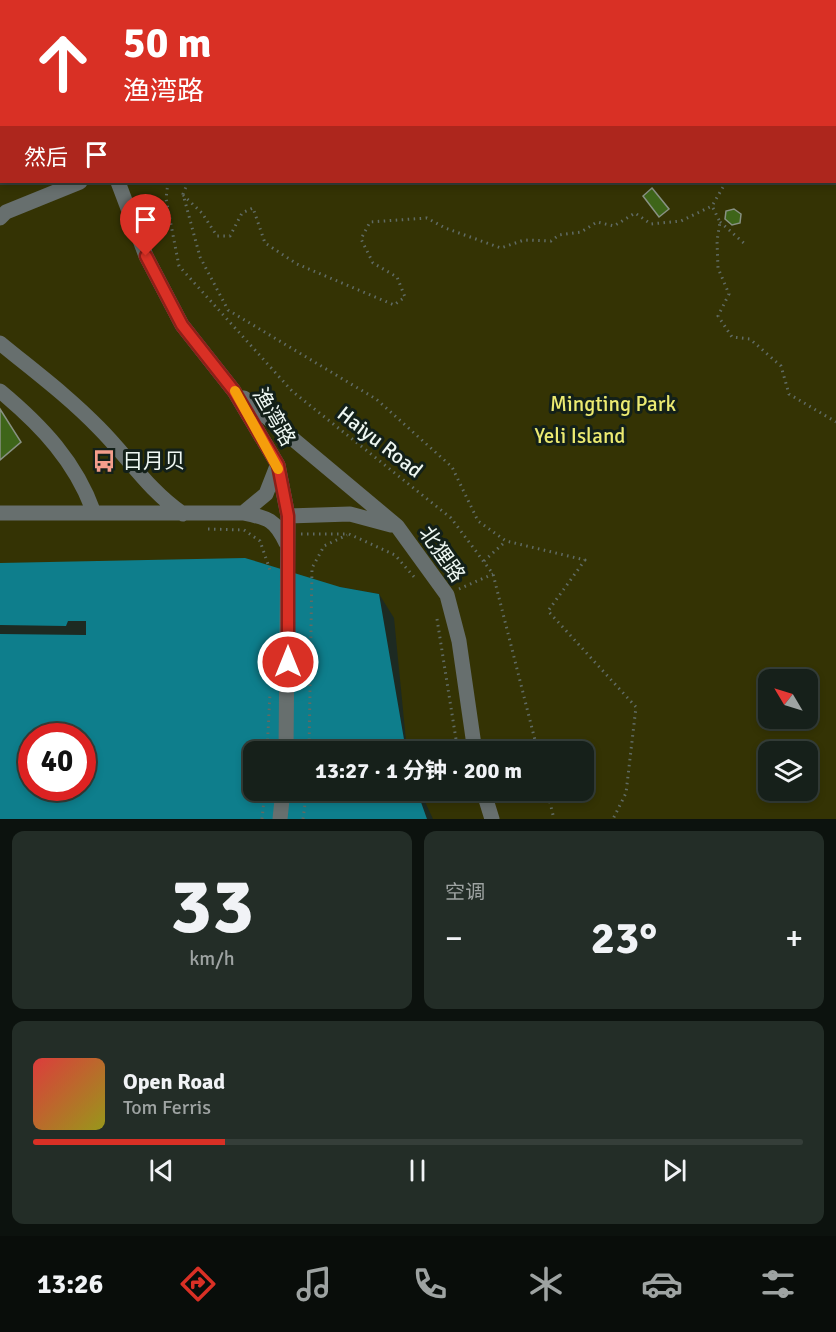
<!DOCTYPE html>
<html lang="zh">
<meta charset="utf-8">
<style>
:root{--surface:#16201a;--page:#232d27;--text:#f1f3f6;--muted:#9ea3a2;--line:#353e39;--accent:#d93025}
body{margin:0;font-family:Signika,"Noto Sans SC",sans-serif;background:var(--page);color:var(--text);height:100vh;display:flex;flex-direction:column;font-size:22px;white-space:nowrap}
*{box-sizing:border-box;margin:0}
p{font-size:20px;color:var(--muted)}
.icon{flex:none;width:33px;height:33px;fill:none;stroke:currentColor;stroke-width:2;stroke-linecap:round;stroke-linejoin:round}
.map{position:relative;height:819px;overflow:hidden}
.drawer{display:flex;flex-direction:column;gap:12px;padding:12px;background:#0c120e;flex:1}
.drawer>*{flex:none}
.top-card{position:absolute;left:0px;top:0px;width:837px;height:183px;box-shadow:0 3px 9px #0003,0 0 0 2px var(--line);background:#d93025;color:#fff;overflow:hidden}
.needle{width:39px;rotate:308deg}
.tools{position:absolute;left:758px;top:669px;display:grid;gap:12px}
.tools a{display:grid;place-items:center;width:60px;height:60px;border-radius:12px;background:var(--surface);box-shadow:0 3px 9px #0003,0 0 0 2px var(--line);font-size:30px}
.speed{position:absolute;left:18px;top:723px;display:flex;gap:12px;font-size:30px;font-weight:700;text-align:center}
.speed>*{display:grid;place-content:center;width:78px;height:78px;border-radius:50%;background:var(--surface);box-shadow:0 3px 9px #0003,0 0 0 2px var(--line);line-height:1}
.speed .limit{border:9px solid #d22;background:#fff;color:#111}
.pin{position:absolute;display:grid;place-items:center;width:51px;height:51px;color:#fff;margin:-62px -26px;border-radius:50% 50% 50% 0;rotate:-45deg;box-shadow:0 0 6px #0007}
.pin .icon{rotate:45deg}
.me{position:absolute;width:66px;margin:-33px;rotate:0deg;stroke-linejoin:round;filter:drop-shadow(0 0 4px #0008)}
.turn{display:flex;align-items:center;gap:21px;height:126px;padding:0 24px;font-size:27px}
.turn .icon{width:78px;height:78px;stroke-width:2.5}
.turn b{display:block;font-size:42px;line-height:51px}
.then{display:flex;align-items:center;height:57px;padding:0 24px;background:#0003;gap:12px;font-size:22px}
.big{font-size:45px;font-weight:700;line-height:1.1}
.drawer .widget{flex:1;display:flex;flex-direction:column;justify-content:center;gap:9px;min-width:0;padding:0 21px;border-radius:12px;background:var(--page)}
.drawer .dial{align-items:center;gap:0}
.dial b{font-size:78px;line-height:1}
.song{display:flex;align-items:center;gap:18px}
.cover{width:72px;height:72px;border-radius:9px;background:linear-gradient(135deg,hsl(0 70% 55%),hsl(60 70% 35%))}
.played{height:6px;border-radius:3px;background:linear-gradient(90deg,var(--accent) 25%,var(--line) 25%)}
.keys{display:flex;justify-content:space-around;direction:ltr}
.heat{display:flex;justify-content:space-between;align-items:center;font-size:33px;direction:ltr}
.drawer .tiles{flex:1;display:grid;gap:12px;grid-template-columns:1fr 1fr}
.widget:last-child{grid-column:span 2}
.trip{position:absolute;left:243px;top:741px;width:351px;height:60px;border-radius:12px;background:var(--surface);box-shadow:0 3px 9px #0003,0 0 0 2px var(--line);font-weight:700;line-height:60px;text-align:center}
.tabs{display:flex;height:96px;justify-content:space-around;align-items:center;background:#090d0a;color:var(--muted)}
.tabs .icon{width:42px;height:42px}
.tabs .selected{color:var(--accent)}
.tabs b{font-size:27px;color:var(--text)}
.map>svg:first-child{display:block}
.green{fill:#343304;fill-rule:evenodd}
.water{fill:#0e7e8c;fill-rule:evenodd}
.pier{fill:#1d2a22}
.building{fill:#3e6519;stroke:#889183;stroke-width:1.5}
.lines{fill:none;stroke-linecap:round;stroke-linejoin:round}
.minor-tunnel{stroke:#3c4941;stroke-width:15;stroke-dasharray:15 8;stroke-linecap:butt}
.path{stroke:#606b64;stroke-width:3;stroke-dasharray:1.5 4.5;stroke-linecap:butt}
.minor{stroke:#676f6e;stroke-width:15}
.route-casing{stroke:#8d1f18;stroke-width:15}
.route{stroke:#d93025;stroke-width:10}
.slow{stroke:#f59e0b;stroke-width:10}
.labels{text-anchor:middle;stroke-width:6;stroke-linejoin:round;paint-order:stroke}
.park-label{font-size:21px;fill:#ecea71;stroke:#132019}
.street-label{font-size:21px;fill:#eef7f2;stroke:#132019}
.poi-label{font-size:21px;fill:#eef7f2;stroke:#132019;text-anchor:start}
</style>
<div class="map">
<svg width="836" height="819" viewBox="0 0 836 819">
<rect width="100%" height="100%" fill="#1d2a22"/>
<!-- green -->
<path class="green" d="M0,0l129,1 -127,1v180h834v-180l-619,-1 619,-1v819h-403l-13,-28 164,-1v-38l-177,-1 -13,-133 -15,-24 -39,-7 -340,-24zM768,680h39v38h-39zM768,752h39v38h-39z"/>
<!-- water -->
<path class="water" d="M125,0h95l-91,2z
M245,558l95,29 39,7 27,157 -152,1v38l163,1 10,28h-427v-256zM32,736h50v52h-50z"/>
<!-- pier -->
<path class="pier" d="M68,621h18v14l-86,-1v-9l66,1z"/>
<!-- building -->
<path class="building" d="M652,188l17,21 -10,8 -16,-21z
M734,209l7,5 -1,9 -8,2 -7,-6 1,-8z
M0,409l21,33 -21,18z"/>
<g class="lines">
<!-- minor-tunnel -->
<path class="minor-tunnel" d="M0,169h2"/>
<!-- path -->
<path class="path" d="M774,0l1,2
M322,2l3,-2
M467,2l3,-2
M798,2l6,-2
M0,8h2
M168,182l-2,17 13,67 113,125 159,127 42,56 45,178
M188,182l-5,12 17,63 28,53 148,89 76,68 26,54 28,20 79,19 -37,51 88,96 -10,86 -13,26
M726,182l-14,24 8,16 -3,19 1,27 11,26 -11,22 14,21 18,2 31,27 8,28 47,28
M183,195l19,18 15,23h13l12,-23 11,-5 12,35 32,21 97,41 11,-8 -8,-20 -24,-14 -12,-24 9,-17 57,-4 18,10 56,20 23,-8 27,1 8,-6 22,-3 16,-10 17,4 21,-13 16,11 30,-3 31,-15
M720,222l26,23
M208,529l36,1
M244,530l16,11 11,32
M301,534h48l46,21 20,23
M484,561l22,-20
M459,589l34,-15
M437,619l21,133
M267,752l3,-59
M309,752l3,-184 12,-22 23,-11
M547,790l7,29
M262,819l3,-29
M303,819l4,-29"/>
<!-- minor -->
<path class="minor" d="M0,36l2,1
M118,182l28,74 36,69 52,66 44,74 10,51 -2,236
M0,218l6,-6 74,-30
M0,343c34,28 68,53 99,85 30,30 48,61 84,86
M0,391c42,35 76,71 94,122
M244,398l153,128 50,69 12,46 16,111
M0,513h243c25,5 32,6 43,30
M243,513l23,-19 11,-28
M288,516l62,-2 41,11
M483,790l9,29
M280,819l3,-29"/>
</g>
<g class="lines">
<!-- route casing -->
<g class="route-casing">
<path id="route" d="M146,256l36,69 52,66 44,74 10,51v146"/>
</g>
<!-- route -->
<use href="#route" class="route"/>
<!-- slow -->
<path class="slow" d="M235,391l43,78"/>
</g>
<!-- icons -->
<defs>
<g id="bus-bare" transform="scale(1.8)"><path d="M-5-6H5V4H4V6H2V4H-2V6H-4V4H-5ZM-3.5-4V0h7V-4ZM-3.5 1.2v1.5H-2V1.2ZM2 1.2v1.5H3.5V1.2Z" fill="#f49d8b" stroke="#132019" stroke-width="2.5" paint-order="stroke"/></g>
</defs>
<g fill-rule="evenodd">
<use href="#bus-bare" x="104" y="461"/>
</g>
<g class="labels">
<!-- park labels -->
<g class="park-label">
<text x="613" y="411">Mingting Park</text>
<text x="580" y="443">Yeli Island</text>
</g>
<!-- street labels -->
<g class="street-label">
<text transform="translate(274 417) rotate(60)" y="7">渔湾路</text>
<text transform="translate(380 442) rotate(38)" y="7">Haiyu Road</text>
<text transform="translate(442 554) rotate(55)" y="7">北狸路</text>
</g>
<!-- poi labels -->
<g class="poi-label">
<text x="122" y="468">日月贝</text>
</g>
</g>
</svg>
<div class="tools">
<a><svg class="needle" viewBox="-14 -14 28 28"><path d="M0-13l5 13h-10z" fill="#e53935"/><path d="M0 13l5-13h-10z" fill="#9ea3a2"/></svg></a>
<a><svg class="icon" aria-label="layers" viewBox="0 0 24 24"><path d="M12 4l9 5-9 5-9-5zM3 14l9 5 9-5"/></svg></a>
</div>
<div class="speed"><div class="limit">40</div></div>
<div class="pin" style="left:146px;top:256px;background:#d93025"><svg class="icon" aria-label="arrive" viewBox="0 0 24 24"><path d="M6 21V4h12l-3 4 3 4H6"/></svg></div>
<svg class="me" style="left:288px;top:662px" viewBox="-20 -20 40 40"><circle r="17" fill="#d93025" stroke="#fff" stroke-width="3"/><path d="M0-11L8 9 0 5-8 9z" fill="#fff"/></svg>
<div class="trip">13:27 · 1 分钟 · 200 m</div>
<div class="top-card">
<div class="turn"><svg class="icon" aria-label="ahead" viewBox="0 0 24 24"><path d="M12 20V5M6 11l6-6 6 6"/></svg><div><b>50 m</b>渔湾路</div></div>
<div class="then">然后<svg class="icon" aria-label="arrive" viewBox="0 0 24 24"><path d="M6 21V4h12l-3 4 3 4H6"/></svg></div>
</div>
</div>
<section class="drawer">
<div class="tiles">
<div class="widget dial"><b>33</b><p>km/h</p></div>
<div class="widget"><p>空调</p>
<div class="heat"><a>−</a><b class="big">23°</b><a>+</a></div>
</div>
<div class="widget">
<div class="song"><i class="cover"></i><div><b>Open Road</b><p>Tom Ferris</p></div></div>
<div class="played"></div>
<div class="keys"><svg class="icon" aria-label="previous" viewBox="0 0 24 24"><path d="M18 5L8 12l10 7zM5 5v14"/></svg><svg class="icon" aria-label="pause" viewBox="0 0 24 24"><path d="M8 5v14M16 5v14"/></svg><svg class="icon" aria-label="next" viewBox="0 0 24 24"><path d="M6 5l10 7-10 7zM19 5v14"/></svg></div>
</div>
</div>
</section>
<nav class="tabs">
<b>13:26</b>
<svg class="icon selected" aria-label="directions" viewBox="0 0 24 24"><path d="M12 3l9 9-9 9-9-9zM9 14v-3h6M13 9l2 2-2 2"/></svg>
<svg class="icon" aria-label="music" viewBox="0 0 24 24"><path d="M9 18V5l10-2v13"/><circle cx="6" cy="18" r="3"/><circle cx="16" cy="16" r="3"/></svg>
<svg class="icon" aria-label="phone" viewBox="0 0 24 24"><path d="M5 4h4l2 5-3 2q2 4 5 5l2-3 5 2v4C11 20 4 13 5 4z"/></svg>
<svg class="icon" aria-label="climate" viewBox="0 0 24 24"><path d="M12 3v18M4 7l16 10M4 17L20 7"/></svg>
<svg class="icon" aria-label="car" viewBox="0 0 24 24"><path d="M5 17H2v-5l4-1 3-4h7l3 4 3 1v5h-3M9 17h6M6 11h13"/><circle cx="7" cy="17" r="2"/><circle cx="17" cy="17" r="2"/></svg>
<svg class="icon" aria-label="filters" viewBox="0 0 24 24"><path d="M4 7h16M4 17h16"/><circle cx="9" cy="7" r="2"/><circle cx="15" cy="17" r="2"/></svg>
</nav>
